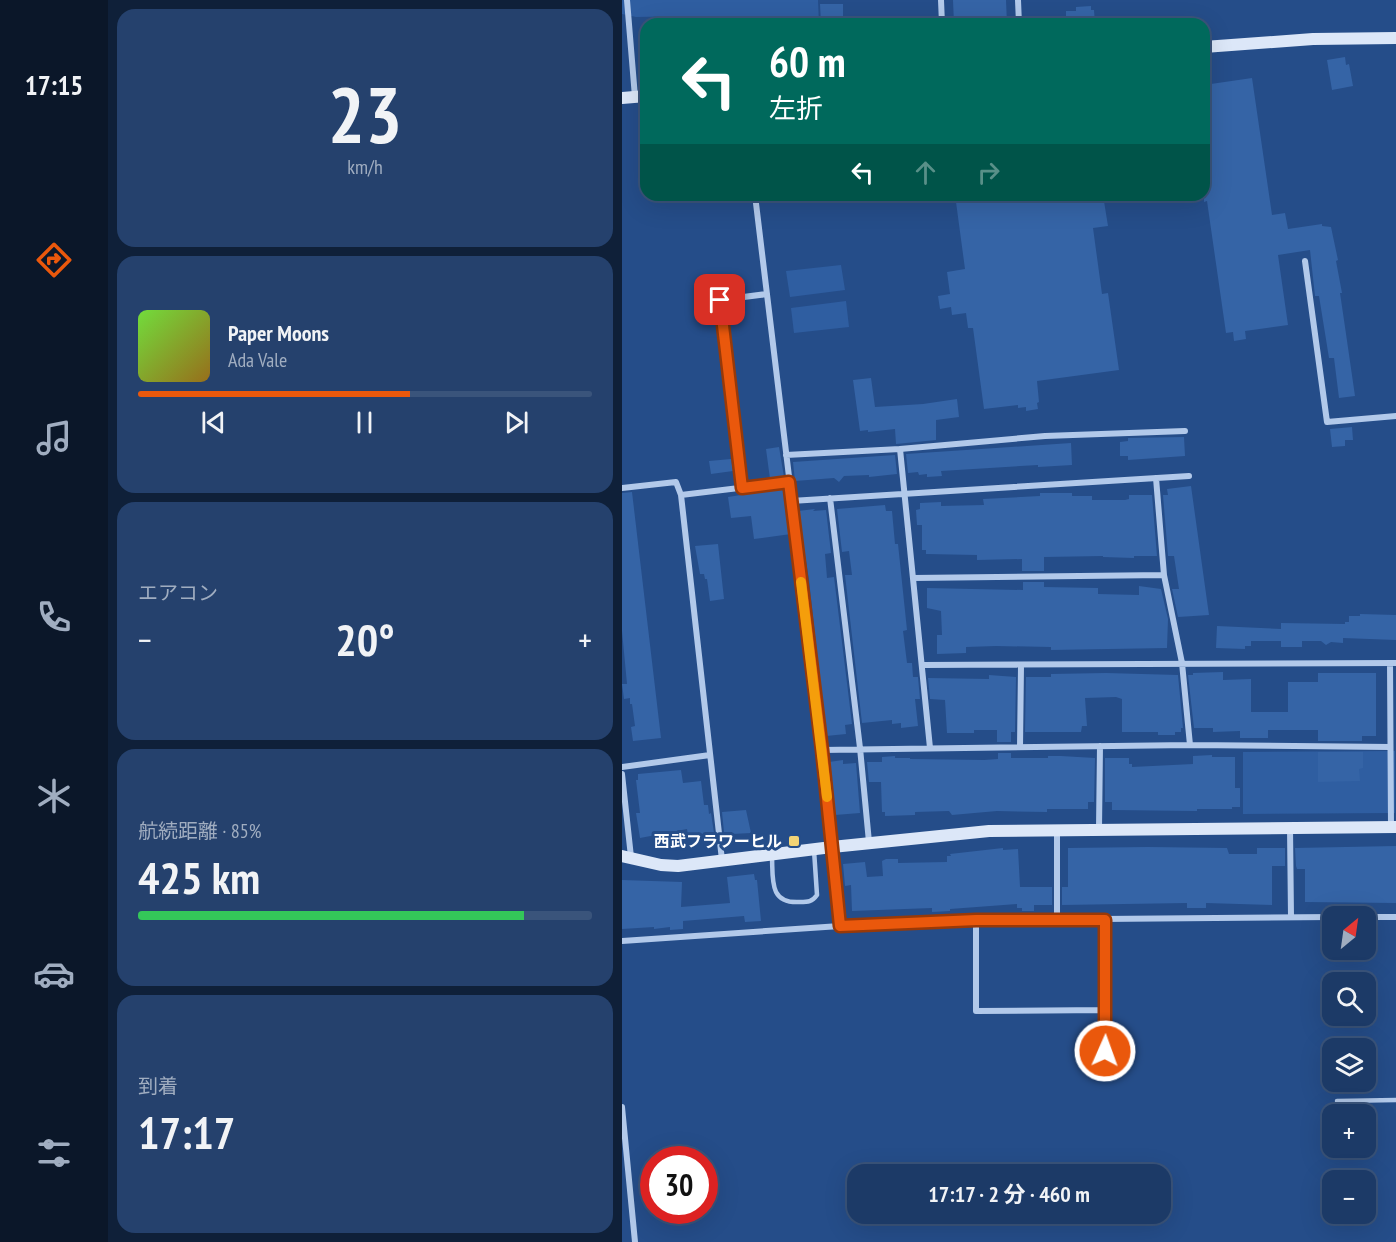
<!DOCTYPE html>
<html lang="ja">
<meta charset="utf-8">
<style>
:root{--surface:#1c3a67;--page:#25416d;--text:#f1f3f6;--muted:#a0adc0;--line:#3a547b;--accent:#ea580c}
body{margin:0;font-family:"PT Sans Narrow","Noto Sans JP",sans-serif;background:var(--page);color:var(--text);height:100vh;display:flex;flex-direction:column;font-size:22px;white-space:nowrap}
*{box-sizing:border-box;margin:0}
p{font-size:20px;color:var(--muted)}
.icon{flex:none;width:33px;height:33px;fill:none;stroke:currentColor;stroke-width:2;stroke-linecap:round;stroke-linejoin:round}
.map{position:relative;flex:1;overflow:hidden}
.panel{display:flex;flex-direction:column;gap:9px;padding:9px;background:#0f2039;width:514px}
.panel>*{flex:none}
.banner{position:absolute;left:18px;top:18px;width:570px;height:183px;border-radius:18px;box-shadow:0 6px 24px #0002,0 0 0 2px var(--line);background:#00695c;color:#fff;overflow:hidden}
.needle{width:39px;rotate:29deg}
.tools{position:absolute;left:700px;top:906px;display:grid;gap:12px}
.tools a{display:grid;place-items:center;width:54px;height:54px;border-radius:12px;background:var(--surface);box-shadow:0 6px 24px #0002,0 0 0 2px var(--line);font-size:30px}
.speed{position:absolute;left:18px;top:1146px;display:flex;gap:12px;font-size:30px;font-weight:700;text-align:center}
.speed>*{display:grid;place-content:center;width:78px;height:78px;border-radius:50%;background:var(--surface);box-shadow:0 6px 24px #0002,0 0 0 2px var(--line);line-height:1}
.speed .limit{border:9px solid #d22;background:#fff;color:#111}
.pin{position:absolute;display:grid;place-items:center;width:51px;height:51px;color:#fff;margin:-26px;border-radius:12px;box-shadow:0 3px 9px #0006}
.me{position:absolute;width:66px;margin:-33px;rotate:2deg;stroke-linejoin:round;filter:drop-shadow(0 0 4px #0008)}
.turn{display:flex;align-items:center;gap:21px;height:126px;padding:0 30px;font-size:27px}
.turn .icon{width:78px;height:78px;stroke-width:2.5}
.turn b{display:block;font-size:42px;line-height:51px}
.lanes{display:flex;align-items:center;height:57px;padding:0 30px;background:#0003;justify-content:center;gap:30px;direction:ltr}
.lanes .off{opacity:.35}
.big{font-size:45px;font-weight:700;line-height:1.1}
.panel .tile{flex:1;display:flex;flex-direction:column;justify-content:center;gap:9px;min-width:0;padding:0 21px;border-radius:18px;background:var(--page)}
.panel .dial{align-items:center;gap:0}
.dial b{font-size:78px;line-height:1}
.song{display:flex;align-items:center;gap:18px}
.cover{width:72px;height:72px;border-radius:9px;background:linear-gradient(135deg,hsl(100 70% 55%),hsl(40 70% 35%))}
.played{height:6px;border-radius:3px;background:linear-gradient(90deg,var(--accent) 60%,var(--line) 60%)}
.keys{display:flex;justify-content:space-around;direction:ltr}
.heat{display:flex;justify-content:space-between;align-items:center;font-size:33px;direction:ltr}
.charge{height:9px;border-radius:4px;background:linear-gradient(90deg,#34c759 85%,var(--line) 0)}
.trip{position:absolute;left:225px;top:1164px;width:324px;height:60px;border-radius:18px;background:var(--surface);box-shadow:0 6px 24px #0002,0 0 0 2px var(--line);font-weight:700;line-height:60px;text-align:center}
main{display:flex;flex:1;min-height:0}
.menu{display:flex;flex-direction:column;width:108px;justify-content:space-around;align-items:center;background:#0b1729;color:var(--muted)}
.menu .icon{width:42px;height:42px}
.menu .on{color:var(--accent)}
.menu b{font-size:27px;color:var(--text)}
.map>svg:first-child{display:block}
.green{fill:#2f5ea1}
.building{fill:#3564a6}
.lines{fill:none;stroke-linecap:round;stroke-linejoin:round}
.lane{stroke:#b2c9ea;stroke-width:4.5}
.street{stroke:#b2c9ea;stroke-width:6}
.secondary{stroke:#dce7f8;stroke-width:12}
.route-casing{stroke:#983908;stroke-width:15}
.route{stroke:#ea580c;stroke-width:10}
.slow{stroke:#f59e0b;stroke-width:10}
.poi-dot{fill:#f3d476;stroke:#254d89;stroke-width:2}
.labels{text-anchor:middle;stroke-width:6;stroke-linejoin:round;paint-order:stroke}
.poi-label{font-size:16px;font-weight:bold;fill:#fff;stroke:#254d89;text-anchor:end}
</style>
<main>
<nav class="menu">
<b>17:15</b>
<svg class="icon on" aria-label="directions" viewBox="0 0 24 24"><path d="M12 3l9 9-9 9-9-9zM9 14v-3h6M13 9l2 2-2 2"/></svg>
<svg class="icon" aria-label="music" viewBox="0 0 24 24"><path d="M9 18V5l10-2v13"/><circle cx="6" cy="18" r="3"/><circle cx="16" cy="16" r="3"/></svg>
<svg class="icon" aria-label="phone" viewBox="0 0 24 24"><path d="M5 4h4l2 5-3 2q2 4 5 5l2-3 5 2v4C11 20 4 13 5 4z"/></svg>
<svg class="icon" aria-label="climate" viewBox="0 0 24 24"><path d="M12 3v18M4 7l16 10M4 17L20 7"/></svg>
<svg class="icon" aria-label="car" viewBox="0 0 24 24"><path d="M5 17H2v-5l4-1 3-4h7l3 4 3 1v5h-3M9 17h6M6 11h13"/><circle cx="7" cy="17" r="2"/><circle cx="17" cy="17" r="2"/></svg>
<svg class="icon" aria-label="filters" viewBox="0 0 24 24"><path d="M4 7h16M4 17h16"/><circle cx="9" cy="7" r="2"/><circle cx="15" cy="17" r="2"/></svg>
</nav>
<section class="panel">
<div class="tile dial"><b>23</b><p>km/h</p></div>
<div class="tile">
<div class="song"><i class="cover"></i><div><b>Paper Moons</b><p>Ada Vale</p></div></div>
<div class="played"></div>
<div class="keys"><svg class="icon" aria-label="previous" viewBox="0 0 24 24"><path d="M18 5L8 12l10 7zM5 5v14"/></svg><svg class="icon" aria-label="pause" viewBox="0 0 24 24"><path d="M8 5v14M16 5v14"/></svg><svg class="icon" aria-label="next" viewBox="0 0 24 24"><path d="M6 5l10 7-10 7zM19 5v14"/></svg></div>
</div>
<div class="tile"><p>エアコン</p>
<div class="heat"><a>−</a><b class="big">20°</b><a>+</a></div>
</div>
<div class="tile"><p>航続距離 · 85%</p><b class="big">425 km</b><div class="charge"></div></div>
<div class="tile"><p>到着</p><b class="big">17:17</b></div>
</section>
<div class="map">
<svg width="774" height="1242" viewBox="0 0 774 1242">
<rect width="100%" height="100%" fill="#254d89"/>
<!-- green -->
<path class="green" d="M0,0h196l1,24h-127l-1,-8 -55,1 -14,-3z
M219,265l4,25 -55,7 -4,-26z
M224,301l3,26 -55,6 -3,-25z
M773,751v62l-152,1v-62z"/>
<!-- building -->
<path class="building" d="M331,0h53l1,24h-53z
M198,4h23v20h-22z
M469,6v4h3l1,14h-29v-13h10v-4z
M723,57l1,8 3,-1 4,22 -21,4 -5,-30z
M630,78l20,137 13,-2 3,16 34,-5v2l9,1 7,33 -2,1 6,32h-2l5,34 10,69 -16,2 -5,-40h-5l-10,-62h-4l-5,-46 -32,5 10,70 -43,6 1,8 -12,2 -1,-9 -7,1 -19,-132 -3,1v-117z
M361,195h120l5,31 -15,2 9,66 6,-1 11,77 -82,11 2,21 -2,1 1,6 -12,2v-4l-8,1v-3l-34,4 -11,-81h-5l-2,-15 -14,2 -1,-8 -11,2 -2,-13 12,-2 -3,-22 18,-3 -9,-67 13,-1v-4z
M249,378l4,29 48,-3 34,-5 2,18 -23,3v20l-40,4 -1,-15 -27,3v-2l-8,1 -7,-51z
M730,427l1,13h-8v6l-13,1 -2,-18z
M562,437l1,19 -57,4v-4h-8v-14l8,-1v-3z
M449,443l1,22 -34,2v-2l-97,6 1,5 -15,1v-3l-8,1 -1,-3 -10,1 -2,-19z
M157,447l5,30 -14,2 -4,-30z
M273,455l2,19 -28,3v-2l-25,1 -5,6 -5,-4 -39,3 -2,-19z
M109,459l2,12 -22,3 -2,-13z
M569,486l18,129 -31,2 -6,-28h7l-5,-33h-6l-5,-61h5l-1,-6z
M162,488l7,46 -37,5 -3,-23 -20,2 -3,-21z
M10,492l29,246 -28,3 -2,-14 4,-1 -3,-22h-2v-6l-6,1 -2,-15h5l-5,-53v-138z
M418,493h32v3h20v4h33l4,-1v-4h23l5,61h-23v2l-31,-1v-1l-59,1v14h-22v-12l-45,1v-5l-51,-1v-4h-4v-25h-5l-1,-15 4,-1v-6l21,-1v4l43,-1 -1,-6 57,-3z
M263,505l1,6h6l3,33h3l9,86 -4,1 4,32h5l1,14h5l2,22h-5l3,27 -17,2v-5l-9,1v-4l-30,3 -17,-148h7l-3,-24 -7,1 -5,-43z
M193,509l-2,2 13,-1 5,43 -6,1 2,24 7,-1 18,147 -7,1 1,9 -20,2 -17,-156 -11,-69z
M96,544l6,55 -14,2 -3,-22h-2l-1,-5h-4l-5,-28z
M401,582h21v5l54,1v6l41,1v-9l22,3 7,30 -1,29 -116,2v-3l-55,-1 -30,1v6l-29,1v-19h5l-1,-24 -14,-3v-20l96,2z
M738,614l36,1v25l-53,-2v5l-12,-1 -5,3 -5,-4h-19v6h-21v-6h-30v5h-6v3l-29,-1 1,-22 64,3v-6l64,1v-2h4v-6h11z
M601,672v8l28,-1v33h37v-30h30v-9h58v63h-14v5h-44v-11h-50v8h-28v-7l-27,1v-4h-19l-6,-53h5v-2z
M484,673l72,2 5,53h-2v4h-6v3h-17v-3h-36v-33l-6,-2 -31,1 2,28h-5l-1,6h-56l1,-55h25v-3z
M367,675l27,2 -1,55h-4v10h-14v-12h-23v3h-27l-2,-33 -15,-1 -2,-21 61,1z
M696,752h45v16l-4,1 1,12 -42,1z
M376,753h13v5h37v-2h13l34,2 -1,44h-6v7h-41v3l-50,-1 -45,4 -3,-4 -34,1v3l-30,1v-4h-3l-1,-30h-12l-2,-20h15v-5l13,-1v2h15v1l74,1 14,-1z
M590,755v2h23v31h5v19h-8v2h-35v2l-85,-1v-8h-7v-44h24v6h3v3l61,-3v-8z
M221,760v4l13,-1 4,50 -25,2 -6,-53z
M59,770l2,13 18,-2 3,24h4l1,9 2,-1 3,20 -26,2 -1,-6 -47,9 -4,-25h4l-4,-33h2v-6z
M124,810l5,23 -19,1v-2h-8l-2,-20z
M774,846v57l-91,-1v-33h-8l-1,-3 -1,-18z
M526,847l79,1 2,6h28v-6h28v18h-13v39l-66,-2v5h-19v-5l-125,2v-18h6v-39z
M381,848v2l15,-1 2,38h32v18h-18v6h-12v-3h-5v-4l-67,5v2l-18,1v-4l-80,3 -1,-26 -6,1 -2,-22 22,-2 2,15 16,-1 -1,-15 4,-2h12v4l49,-1v-6h4l-1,-2z
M132,874l1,6h2l4,41 -16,1 -1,-6 -61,5v8l-13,1v-3l-16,2v-2l-32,2v-49l60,2 -1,25 49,-4 -3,-26z"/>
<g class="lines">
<!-- lane -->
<path class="lane" d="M150,857c1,23 -3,47 28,45 8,0 12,0 17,-7l-3,-45
M715,1101l59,-1"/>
<!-- street -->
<path class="street" d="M5,0l8,97
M319,0l1,24
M396,0l1,24
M133,195l67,555 18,176
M683,261l22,161 69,-6
M278,449l30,299
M164,455l114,-6 145,-13 140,-5
M534,478l8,97 18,88 8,82
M0,488l54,-6 5,13 41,365
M120,488l-22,-188 47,-6
M59,495l108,-13
M208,498l30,250 9,94
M169,501l398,-25
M291,578l251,-3
M768,663l1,163
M301,665l473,-2
M398,747l1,-81
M200,750l368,-5 200,2
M0,767l88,-12
M0,774l9,83
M668,828l1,89
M477,829l1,-83
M744,917h30
M354,920v91l130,-1
M435,921v-91
M0,941l218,-15 136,-6 357,-3
M483,1051v-131
M0,1107l13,135"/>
<!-- secondary -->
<path class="secondary" d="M582,47l109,-8 83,-1
M0,98l24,-2
M0,856l39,9 17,1 154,-19 157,-16 407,-4"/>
</g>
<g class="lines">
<!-- route casing -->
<g class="route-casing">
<path id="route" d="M98,300l22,188 47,-6 33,268 18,176 136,-6h129v131"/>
</g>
<!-- route -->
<use href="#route" class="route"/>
<!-- slow -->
<path class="slow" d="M179,582l26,215"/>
</g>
<!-- markers -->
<rect class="poi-dot" x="166" y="835" width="12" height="12" rx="3"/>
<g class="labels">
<!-- poi labels -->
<g class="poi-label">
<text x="160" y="847">西武フラワーヒル</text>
</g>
</g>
</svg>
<div class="tools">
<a><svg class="needle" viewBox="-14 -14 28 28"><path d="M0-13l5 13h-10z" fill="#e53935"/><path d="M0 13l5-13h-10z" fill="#a0adc0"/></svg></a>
<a><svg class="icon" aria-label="search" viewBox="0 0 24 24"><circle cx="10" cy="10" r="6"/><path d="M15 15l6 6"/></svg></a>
<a><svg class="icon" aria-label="layers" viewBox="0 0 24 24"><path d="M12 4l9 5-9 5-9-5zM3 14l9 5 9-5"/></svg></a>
<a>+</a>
<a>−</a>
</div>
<div class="speed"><div class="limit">30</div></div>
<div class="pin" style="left:98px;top:300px;background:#d93025"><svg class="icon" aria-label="arrive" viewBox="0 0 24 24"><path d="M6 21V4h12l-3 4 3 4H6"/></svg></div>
<svg class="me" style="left:483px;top:1051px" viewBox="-20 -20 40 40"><circle r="17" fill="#ea580c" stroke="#fff" stroke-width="3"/><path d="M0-11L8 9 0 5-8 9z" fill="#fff"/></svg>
<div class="trip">17:17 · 2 分 · 460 m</div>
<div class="banner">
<div class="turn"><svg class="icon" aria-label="left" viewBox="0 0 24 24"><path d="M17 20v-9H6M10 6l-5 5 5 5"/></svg><div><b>60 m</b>左折</div></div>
<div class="lanes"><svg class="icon" aria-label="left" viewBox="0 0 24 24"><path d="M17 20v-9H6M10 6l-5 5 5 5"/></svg><svg class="icon off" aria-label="ahead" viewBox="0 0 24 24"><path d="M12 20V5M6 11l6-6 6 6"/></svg><svg class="icon off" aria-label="right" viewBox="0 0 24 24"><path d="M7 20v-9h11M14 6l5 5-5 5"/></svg></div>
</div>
</div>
</main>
